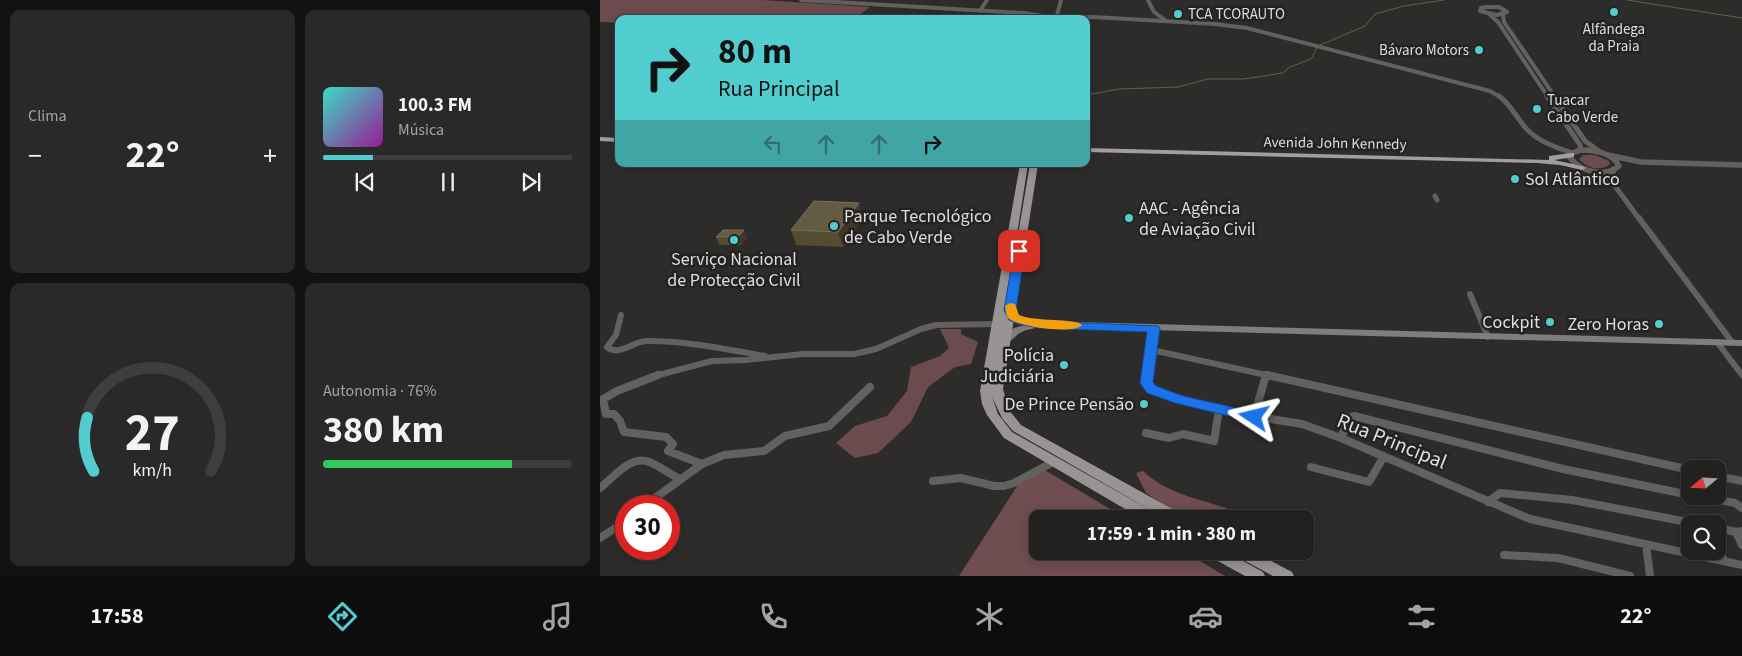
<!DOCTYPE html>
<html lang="pt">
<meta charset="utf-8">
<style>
:root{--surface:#222120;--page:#2a2929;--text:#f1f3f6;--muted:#a2a3a5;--line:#3f3e3e;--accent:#52cdcf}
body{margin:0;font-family:"Source Sans 3",sans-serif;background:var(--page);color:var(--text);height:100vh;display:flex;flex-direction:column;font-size:19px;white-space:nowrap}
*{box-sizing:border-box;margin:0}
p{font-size:16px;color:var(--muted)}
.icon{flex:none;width:28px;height:28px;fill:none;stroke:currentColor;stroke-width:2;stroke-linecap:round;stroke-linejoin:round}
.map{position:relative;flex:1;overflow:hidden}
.sheet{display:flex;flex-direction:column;gap:10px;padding:10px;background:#131212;width:600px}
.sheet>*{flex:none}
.top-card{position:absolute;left:15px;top:15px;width:475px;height:152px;border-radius:10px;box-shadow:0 2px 12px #0003,0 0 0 1px var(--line);background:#52cdcf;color:#111;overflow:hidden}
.needle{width:32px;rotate:251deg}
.buttons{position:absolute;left:1081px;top:460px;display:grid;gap:10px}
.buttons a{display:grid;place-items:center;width:45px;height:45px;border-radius:10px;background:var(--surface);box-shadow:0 2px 12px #0003,0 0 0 1px var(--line);font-size:25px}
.speed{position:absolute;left:15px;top:495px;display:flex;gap:10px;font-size:25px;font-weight:700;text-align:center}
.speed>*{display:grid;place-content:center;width:65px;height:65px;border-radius:50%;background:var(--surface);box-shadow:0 2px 12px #0003,0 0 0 1px var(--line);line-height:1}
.speed .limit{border:8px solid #d22;background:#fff;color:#111}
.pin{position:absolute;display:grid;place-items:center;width:42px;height:42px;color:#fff;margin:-21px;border-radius:10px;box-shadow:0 2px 8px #0006}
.me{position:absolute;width:55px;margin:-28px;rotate:280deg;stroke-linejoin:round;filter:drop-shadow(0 0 4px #0008)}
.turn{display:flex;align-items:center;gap:18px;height:105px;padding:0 20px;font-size:22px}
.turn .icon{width:65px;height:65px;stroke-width:2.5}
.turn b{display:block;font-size:35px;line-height:42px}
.lanes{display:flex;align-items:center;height:48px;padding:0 20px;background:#0003;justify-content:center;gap:25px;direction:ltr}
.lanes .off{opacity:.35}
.big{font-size:38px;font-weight:700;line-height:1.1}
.sheet .tile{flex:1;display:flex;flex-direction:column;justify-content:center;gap:8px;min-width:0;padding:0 18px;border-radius:10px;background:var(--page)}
.sheet .dial{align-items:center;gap:0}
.dial svg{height:130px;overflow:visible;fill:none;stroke:var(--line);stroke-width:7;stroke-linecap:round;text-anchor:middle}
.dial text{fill:var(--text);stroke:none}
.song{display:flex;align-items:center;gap:15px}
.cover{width:60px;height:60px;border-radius:8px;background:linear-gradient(135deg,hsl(170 70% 55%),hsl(300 70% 35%))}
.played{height:5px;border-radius:2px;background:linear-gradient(90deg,var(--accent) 20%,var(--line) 20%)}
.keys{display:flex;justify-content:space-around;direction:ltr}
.heat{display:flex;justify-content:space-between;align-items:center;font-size:28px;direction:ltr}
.charge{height:8px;border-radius:4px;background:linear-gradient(90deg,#34c759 76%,var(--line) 0)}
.sheet .tiles{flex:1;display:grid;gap:10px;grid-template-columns:repeat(2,1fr)}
.trip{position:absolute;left:429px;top:510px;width:285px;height:50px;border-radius:10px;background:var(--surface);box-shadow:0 2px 12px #0003,0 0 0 1px var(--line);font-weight:700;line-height:50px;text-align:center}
.dock{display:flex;height:80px;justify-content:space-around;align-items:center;background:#0e0d0d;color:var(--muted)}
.dock .icon{width:35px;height:35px}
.dock .selected{color:var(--accent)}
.dock b{font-size:22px;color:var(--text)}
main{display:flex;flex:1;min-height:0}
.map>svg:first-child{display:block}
.green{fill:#6c4b4f}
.forest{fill:#6f4d51}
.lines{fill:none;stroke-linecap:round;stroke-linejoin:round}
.stream{stroke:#5d6345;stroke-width:1}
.minor-far3{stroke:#626160;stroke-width:4}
.minor-far2{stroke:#626160;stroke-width:5}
.minor-far1{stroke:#626160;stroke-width:6}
.minor{stroke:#626160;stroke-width:8}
.tertiary{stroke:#626160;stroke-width:5.5}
.secondary{fill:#807e7d;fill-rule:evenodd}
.primary{fill:#979493;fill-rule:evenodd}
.trunk{fill:#a29e9d;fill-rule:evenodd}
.wall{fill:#544b30}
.shaded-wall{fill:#3f3826}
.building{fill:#635b43;stroke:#776f5b}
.route{fill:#1a73e8;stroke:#114b97}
.slow{fill:#f59e0b}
.poi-dot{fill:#52cdcf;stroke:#242321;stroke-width:2}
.labels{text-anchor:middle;stroke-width:5;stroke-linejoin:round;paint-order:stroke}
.far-poi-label{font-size:15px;fill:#dfdedd;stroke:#242321;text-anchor:start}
.far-street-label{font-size:15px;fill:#dfdedd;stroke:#242321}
.poi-label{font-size:18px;fill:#dfdedd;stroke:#242321;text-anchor:end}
.near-street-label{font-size:21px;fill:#dfdedd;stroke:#242321}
</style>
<main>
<section class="sheet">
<div class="tiles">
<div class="tile"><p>Clima</p>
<div class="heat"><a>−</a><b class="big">22°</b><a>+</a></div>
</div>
<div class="tile">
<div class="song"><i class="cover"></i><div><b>100.3 FM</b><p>Música</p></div></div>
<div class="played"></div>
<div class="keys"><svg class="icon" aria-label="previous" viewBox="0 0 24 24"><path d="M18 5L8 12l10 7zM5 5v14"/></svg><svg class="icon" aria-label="pause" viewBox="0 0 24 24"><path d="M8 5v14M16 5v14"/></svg><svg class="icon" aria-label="next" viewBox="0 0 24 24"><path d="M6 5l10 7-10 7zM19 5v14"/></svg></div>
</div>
<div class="tile dial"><svg viewBox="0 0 100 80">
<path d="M14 69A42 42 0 1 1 86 69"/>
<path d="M14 69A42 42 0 0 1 10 36" stroke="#52cdcf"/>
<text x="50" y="56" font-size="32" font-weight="700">27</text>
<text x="50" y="72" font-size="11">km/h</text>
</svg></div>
<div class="tile"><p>Autonomia · 76%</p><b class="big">380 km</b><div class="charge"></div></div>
</div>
</section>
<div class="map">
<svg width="1142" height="576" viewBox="0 0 1142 576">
<rect width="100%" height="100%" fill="#2e2c2a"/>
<!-- green -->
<path class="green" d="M0,0h162l108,7 -13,10 -6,-1 -3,3h-229v4l-19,-2z
M983,155h12l14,6 1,3c-9,8 -24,4 -31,-5z
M340,329h21v5l17,8 -7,22 -16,3 -27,20 -17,35 -33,31 -23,5 -19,-15 19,-17 32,-10 20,-25 4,-24 29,-11 9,-8z"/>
<!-- forest -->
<path class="forest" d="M443,469l84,50h-89v32h145l42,25h-266l66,-102z
M543,471c23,22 53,27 83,37l6,3 7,8h-54l-39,-26 -10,-20z"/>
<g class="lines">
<!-- stream -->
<path class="stream" d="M1027,0l115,18
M0,21l19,1
M486,95l33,-6 59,-2 30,-8h36l39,-6 7,-6 21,-8 7,-13 47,-20 10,-12 29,-8 40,-6"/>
<!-- minor-far3 -->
<path class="minor-far3" d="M201,0l223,13 32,5 37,-1 122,7 32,4 243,63 10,6
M548,0l6,12 11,8
M886,7h13l8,5 -10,3 -17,-4 1,-3z
M380,11l7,-11
M889,14l9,8 50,75
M903,15l1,7 51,75
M456,19l5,-19"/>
<!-- minor-far2 -->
<path class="minor-far2" d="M899,96c11,8 16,19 25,30 12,15 31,21 48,27
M947,96l33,49 1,5 -4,1
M954,96l31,45 14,10
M993,172l22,14 -3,-9 2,-7
M1015,186l25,34
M835,196l2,4"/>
<!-- minor-far1 -->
<path class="minor-far1" d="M1039,218l93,124
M870,294l18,43
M21,315l-5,20 -9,12c13,10 26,-6 40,-6 39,0 80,8 118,15
M1117,342l25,33
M552,350l114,25
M55,376l57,-15 34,-1 57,-6h51l22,-5 45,-20 15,-4 61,-1
M548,376l6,-48
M666,376h7"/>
<!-- minor -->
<path class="minor" d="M548,375l-1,8 4,6 8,4 74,20 69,11 39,14 189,81 212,46
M667,375l423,95
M3,399l3,15h8l6,7 4,11 42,5 7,7 -5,7 34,13
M0,401l17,-10 41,-16
M654,417l12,-42
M546,433l23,5 14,-4 31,7 5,-31
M741,438l8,-20 5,-2 209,53 127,26
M711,467l58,15 15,-26
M1118,476l24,5
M333,481l28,-3 33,8h10l10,-3 39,-21
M0,488c13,-10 31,-34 49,-26 11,4 20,12 31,17
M1098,496l37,7 7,5
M888,502l12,-9 72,7 126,24
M44,506l58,-42 22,-9 40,-4 21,-15 44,-10 41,-39
M1118,528l18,4
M1142,531l-6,1 6,13
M0,538l26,-17
M1046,544l4,32
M1118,544l6,17
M904,555l54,3 72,18"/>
<!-- tertiary -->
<path class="tertiary" d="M981,150c14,0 31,2 38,16 -15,12 -37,6 -49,-8l2,-5z
M1008,155l33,7 101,3"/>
<!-- secondary -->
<path class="secondary" d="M410,307l3,1c6,11 14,11 26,13l703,19v6l-704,-19c-5,2 -11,2 -16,5 -8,3 -11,13 -20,11l-2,-2 2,-2 12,-11 11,-3c-10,-3 -15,-6 -20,-15z"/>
<!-- primary -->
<path class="primary" d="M420,164h8l-24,153 26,-153h8l-35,225 6,21 12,15 162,90 2,4h-19l-153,-88 -11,-13 -10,-21 6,17 14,18 147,83 2,4h-19l-138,-81 -17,-23 -5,-11 -2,-13z
M605,551h20l38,21 2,4h-20l-38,-21z
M632,551h21l39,21 2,4h-21l-39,-21z"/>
<!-- trunk -->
<path class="trunk" d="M0,137l19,1v4l-19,-1z
M486,148l463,12v-4l22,-3h3v4l-20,3 28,6 4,2 -4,2 -22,-5 -23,-2 -451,-11z"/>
</g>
<!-- wall -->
<path class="wall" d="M263,218l-20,29 -47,-2 -5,-15z
M116,237l31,1 -6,7h-22z"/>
<!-- shaded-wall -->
<path class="shaded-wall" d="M259,203l4,15 -20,29 -5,-15z
M144,230l3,8 -6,7 -3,-8z"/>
<!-- building -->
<path class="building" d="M214,201l45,2 -21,29 -47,-2z
M123,230h21l-6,7h-22z"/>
<!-- route -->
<path class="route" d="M419,248l6,3 -9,59 2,5 21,6 119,5 2,2 -7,54 3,4 27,10 76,17 2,4 -2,4 -5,1 -79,-19 -28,-10 -7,-10 7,-51 -108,-4 -21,-4 -9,-4 -5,-10 10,-59z"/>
<!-- slow -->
<path class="slow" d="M410,303l5,1 4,11c15,7 57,3 63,10 -8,10 -66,2 -75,-8l-2,-11z"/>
<!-- markers -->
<g class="poi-dot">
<circle cx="1014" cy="12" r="5"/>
<circle cx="578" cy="14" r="5"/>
<circle cx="879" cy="50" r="5"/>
<circle cx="937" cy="109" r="5"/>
<circle cx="915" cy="179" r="5"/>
<circle cx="529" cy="218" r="5"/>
<circle cx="234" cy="226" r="5"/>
<circle cx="134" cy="240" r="5"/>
<circle cx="950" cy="322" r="5"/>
<circle cx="1059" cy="324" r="5"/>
<circle cx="464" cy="365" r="5"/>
<circle cx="544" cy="404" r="5"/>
</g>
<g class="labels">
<!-- far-poi labels -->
<g class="far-poi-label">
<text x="588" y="19">TCA TCORAUTO</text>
<text x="1014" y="34" text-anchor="middle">Alfândega<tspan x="1014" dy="17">da Praia</tspan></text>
<text x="869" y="55" text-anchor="end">Bávaro Motors</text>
<text x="947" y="105">Tuacar<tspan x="947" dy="17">Cabo Verde</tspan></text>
</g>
<!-- far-street labels -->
<g class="far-street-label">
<text transform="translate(735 143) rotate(1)" y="5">Avenida John Kennedy</text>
</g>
<!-- poi labels -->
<g class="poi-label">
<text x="925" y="185" text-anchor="start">Sol Atlântico</text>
<text x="539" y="214" text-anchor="start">AAC - Agência<tspan x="539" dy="21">de Aviação Civil</tspan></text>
<text x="244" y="222" text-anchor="start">Parque Tecnológico<tspan x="244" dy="21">de Cabo Verde</tspan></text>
<text x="134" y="265" text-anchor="middle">Serviço Nacional<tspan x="134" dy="21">de Protecção Civil</tspan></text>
<text x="940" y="328">Cockpit</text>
<text x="1049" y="330">Zero Horas</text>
<text x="454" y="361">Polícia<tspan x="454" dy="21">Judiciária</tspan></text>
<text x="534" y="410">De Prince Pensão</text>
</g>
<!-- near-street labels -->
<g class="near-street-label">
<text transform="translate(792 441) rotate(22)" y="7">Rua Principal</text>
</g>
</g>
</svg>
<div class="buttons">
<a><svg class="needle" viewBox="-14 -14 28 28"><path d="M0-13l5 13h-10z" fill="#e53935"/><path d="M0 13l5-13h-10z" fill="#a2a3a5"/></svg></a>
<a><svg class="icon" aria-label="search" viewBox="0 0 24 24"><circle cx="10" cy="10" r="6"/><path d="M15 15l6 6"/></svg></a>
</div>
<div class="speed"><div class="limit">30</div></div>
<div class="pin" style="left:419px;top:251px;background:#d93025"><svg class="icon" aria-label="arrive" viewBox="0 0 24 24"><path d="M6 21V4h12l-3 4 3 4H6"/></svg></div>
<svg class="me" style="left:654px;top:417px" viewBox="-20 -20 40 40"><path d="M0-17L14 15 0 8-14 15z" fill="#1a73e8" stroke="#fff" stroke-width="4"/></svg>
<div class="trip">17:59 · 1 min · 380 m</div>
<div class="top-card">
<div class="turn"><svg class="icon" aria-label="right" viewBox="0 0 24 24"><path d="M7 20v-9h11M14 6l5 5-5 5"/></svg><div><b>80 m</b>Rua Principal</div></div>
<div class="lanes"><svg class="icon off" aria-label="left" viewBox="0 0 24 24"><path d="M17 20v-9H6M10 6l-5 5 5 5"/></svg><svg class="icon off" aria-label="ahead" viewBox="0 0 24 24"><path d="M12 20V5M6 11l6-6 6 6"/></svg><svg class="icon off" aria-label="ahead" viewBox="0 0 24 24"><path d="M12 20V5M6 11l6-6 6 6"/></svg><svg class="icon" aria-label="right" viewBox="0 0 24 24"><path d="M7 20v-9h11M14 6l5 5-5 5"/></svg></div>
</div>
</div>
</main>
<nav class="dock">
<b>17:58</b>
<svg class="icon selected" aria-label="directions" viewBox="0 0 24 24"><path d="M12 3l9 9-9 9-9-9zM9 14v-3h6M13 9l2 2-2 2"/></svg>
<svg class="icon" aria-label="music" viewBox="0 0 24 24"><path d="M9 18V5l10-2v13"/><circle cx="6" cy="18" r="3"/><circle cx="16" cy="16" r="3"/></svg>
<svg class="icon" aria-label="phone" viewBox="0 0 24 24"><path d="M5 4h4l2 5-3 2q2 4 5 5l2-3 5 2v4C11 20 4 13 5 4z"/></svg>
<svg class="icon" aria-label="climate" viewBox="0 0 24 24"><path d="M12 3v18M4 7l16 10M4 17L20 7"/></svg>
<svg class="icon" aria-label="car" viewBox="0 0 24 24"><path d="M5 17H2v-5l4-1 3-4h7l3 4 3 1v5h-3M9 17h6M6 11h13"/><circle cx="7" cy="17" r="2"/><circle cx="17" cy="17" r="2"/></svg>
<svg class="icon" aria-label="filters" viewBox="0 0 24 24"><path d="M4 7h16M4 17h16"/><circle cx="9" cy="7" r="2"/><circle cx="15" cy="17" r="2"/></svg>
<b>22°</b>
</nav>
